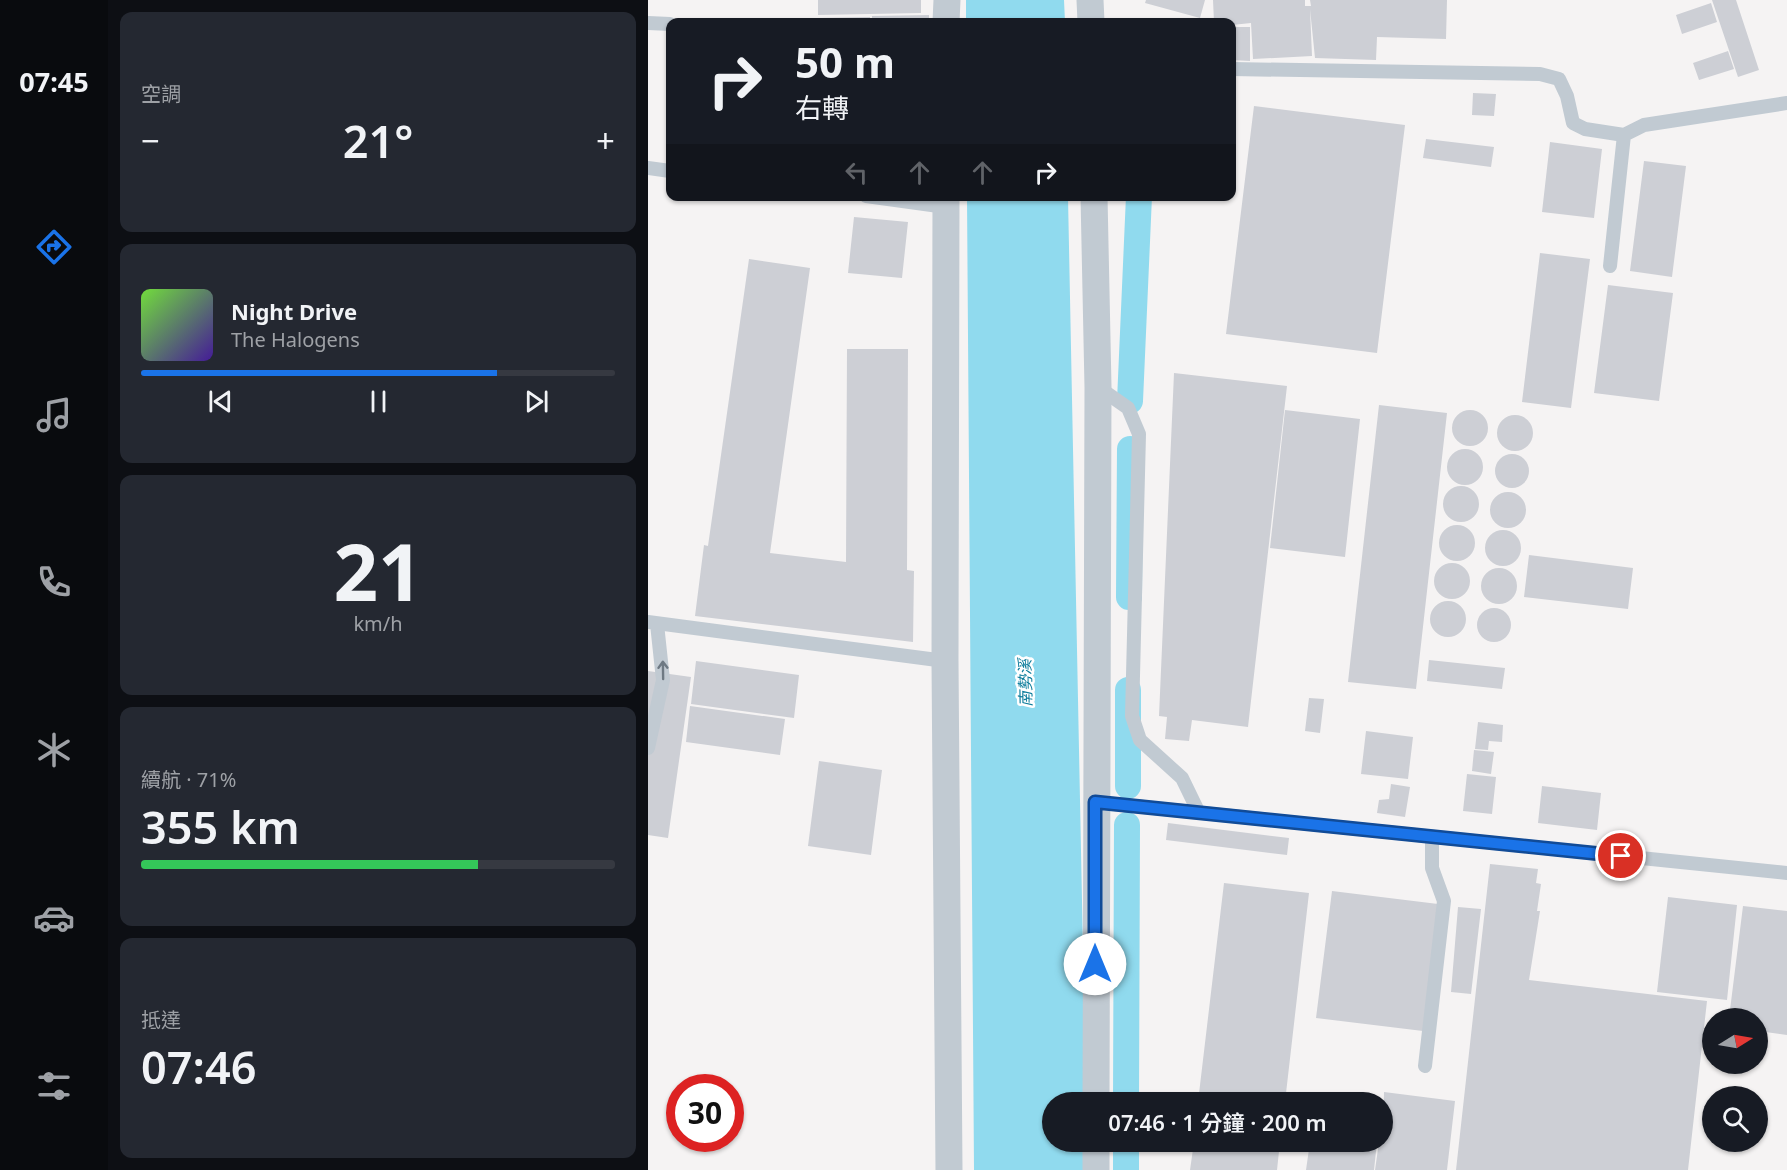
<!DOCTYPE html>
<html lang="zh-TW">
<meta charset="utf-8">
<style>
:root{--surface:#171b24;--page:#242831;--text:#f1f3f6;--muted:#9ea1a6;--line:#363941;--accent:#1a73e8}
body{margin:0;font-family:"Noto Sans","Noto Sans TC",sans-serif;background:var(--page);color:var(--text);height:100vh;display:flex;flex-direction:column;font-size:22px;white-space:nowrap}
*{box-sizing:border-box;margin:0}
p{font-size:20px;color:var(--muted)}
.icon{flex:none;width:33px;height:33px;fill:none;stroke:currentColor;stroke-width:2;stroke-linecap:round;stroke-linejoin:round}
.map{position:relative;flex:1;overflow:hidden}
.side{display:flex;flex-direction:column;gap:12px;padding:12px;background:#0d0f14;width:540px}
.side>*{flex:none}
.guide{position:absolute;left:18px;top:18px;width:570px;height:183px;border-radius:12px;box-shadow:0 2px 4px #0004;background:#171b24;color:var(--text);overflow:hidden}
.needle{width:39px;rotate:79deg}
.tools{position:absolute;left:1054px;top:1008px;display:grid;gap:12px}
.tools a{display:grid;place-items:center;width:66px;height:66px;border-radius:50%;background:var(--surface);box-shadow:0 2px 4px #0004;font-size:30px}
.speed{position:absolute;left:18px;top:1074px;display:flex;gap:12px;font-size:30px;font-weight:700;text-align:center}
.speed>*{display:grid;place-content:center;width:78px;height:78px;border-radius:50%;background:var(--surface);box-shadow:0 2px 4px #0004;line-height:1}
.speed .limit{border:9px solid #d22;background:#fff;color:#111}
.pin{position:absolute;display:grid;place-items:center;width:51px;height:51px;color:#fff;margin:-26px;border:3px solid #fff;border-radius:50%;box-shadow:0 2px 6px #0007}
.me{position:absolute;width:66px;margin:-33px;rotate:0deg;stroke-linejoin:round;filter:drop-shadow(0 0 4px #0008)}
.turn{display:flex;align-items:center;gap:21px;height:126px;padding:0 30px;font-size:27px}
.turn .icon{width:78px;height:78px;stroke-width:2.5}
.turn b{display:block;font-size:42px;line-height:51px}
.lanes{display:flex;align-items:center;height:57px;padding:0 30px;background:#0003;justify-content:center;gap:30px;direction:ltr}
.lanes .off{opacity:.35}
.big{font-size:45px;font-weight:600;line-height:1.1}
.side .widget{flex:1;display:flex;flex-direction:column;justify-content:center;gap:9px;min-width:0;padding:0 21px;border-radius:12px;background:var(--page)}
.side .dial{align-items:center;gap:0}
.dial b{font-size:78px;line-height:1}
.song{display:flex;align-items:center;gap:18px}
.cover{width:72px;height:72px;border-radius:9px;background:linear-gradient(135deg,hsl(100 70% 55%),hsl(260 70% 35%))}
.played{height:6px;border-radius:3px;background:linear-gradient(90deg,var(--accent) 75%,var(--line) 75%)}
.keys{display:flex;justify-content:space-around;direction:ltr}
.heat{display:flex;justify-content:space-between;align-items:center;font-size:33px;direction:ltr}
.charge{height:9px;border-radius:4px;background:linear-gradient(90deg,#34c759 71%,var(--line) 0)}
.trip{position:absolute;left:394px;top:1092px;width:351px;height:60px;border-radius:30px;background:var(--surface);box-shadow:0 2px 4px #0004;font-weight:600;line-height:60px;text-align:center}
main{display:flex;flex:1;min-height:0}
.tabs{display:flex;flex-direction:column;width:108px;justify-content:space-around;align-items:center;background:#090b0e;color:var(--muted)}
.tabs .icon{width:42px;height:42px}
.tabs .active{color:var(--accent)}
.tabs b{font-size:27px;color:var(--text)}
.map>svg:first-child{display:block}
.water{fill:#90daee}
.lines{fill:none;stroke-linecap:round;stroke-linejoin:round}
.canal{stroke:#90daee;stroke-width:26}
.building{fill:#cdcfd5}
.service{stroke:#c1cad2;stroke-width:14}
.minor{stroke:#c1cad2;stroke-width:27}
.oneway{stroke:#6e7983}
.route-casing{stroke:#114b97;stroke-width:15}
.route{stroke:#1a73e8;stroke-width:10}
.labels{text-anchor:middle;stroke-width:5;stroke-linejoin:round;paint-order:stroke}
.water-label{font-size:16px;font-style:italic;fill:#0c7c9b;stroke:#fff}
</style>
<main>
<nav class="tabs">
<b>07:45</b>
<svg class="icon active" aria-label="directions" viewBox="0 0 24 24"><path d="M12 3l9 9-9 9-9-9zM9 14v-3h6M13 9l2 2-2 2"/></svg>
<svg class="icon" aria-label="music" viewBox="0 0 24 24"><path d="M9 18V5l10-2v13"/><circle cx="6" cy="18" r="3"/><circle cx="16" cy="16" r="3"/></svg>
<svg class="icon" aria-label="phone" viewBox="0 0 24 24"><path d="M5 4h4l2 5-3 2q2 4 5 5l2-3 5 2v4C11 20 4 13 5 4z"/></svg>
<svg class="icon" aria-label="climate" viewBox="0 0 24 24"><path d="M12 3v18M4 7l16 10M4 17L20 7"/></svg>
<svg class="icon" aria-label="car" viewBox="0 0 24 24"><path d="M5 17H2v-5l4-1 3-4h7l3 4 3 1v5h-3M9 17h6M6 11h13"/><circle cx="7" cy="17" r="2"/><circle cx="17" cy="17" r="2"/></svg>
<svg class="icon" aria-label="filters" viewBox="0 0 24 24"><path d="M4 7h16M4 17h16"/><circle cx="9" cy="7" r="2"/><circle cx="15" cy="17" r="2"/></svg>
</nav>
<section class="side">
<div class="widget"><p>空調</p>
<div class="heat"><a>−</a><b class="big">21°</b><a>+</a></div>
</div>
<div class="widget">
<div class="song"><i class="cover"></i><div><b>Night Drive</b><p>The Halogens</p></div></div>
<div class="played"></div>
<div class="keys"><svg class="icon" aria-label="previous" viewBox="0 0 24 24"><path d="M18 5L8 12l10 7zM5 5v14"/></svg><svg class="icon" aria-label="pause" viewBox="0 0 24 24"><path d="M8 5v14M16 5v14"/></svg><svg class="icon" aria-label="next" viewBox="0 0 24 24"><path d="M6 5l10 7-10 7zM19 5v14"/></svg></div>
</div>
<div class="widget dial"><b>21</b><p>km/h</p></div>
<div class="widget"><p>續航 · 71%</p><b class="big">355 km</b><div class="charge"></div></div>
<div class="widget"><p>抵達</p><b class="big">07:46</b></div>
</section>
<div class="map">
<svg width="1139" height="1170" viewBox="0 0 1139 1170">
<rect width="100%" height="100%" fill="#f5f3f3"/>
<!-- water -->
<path class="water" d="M318,0h98l1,22h-99z
M319,197h101l18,905h-33v40h33l1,28h-113z"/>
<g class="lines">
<!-- canal -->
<path class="canal" d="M482,401l9,-205
M481,597l1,-148
M480,786v-96
M478,1102l1,-277
M478,1170v-28"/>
</g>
<!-- building -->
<path class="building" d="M170,0h103v13l-103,2z
M498,0h59l-5,18 -55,-15z
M565,0h92v6h6l-1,-6h137l-1,39 -69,-2 -1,23 -61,-2 -5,-49 2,47 -59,3 -2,-36 -19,2v-3h-18z
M1064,0h24l23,70 -21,7z
M1063,3l6,19 -35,12 -6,-19z
M281,15v7h-57v-6z
M222,17v5h-53v-4z
M584,27h18v34l-18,-1z
M1080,51l6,18 -35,11 -6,-17z
M825,93l23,1 -2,22 -22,-1z
M606,106l151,19 -28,228 -151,-19z
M778,139l68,8 -3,20 -68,-9z
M902,142l52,7 -8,69 -52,-6z
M996,161l42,5 -14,111 -42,-6z
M206,217l54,5 -6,56 -54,-5z
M892,253l50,6 -19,149 -49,-6z
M101,259l61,9 -40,285 76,9 1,-213h61l-1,221 7,1 -1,71 -218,-26 9,-71 4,1z
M960,285l65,8 -14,108 -65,-8z
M526,373l113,13 -39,341 -56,-7 -3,21 -24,-2 2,-22 -8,-1z
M731,405l68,8 -31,276 -68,-7z
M637,410l75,9 -15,138 -75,-9z
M804 428a18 18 0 1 1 36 0a18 18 0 1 1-36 0Z
M849 433a18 18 0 1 1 36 0a18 18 0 1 1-36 0Z
M799 467a18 18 0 1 1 36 0a18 18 0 1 1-36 0Z
M847 471a17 17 0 1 1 34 0a17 17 0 1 1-34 0Z
M795 504a18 18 0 1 1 36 0a18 18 0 1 1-36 0Z
M842 510a18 18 0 1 1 36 0a18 18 0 1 1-36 0Z
M791 543a18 18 0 1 1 36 0a18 18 0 1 1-36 0Z
M837 548a18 18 0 1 1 36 0a18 18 0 1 1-36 0Z
M881,555l104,13 -5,41 -104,-12z
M786 581a18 18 0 1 1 36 0a18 18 0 1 1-36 0Z
M833 586a18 18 0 1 1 36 0a18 18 0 1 1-36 0Z
M782 619a18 18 0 1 1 36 0a18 18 0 1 1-36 0Z
M829 625a17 17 0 1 1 34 0a17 17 0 1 1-34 0Z
M781,660l76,8 -3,21 -75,-8z
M48,661l103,14 -5,43 -103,-14z
M0,671l43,6 -23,161 -20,-3z
M661,698l15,1 -4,34 -15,-2z
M42,706l95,13 -5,36 -94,-13z
M830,722l25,3 -1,17 -13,-1 -1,9 -13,-1z
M718,731l47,6 -5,42 -47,-5z
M826,750l20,2 -3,22 -19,-3z
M171,761l63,9 -11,85 -63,-9z
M819,774l29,3 -4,37 -29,-3z
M743,784l19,3 -5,30 -28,-4 2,-13 10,-1z
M894,786l59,7 -4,37 -59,-7z
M520,823l121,15 -2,17 -121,-15z
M842,864l48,5 -2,14 5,1 -4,27h3l-11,69 178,21 -19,169h-232z
M576,883l85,10 -24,209h-87z
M684,891l106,13 -15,127 -107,-13z
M1020,897l69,8 -10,95 -70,-8z
M1095,906l44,5v124l-29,-4v-13h-29z
M810,907l23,2 -10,85 -20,-2z
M736,1092l71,9 -8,69h-72l4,-28h4z
M546,1142h86l-3,28h-87z
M662,1142h67l-3,28h-68z"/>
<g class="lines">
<!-- service -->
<path class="service" d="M0,23l22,1
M584,69l308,5 19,5 8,17 6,27 12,6 39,6 20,-10 143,-22
M0,168l22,3
M218,196l80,11
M962,266l14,-131
M450,387l30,21 11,26 -7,282 8,24 42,38 17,35
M0,622l297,39
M0,748l15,-68 -6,-56
M447,802l692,71
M777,1066l19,-165 -12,-33v-31"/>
<!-- minor -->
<path class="minor" d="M442,0l1,22
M298,22l1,-22
M298,196l-1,465 4,509
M446,196l4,191 -2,715
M448,1142v28"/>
</g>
<!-- one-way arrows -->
<defs><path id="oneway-shaft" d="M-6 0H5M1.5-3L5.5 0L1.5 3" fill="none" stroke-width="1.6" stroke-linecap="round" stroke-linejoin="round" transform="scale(1.5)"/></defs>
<use class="oneway" href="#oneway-shaft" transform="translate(15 670) rotate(-91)"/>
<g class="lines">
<!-- route casing -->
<g class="route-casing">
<path id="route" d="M447,964v-162l526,54"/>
</g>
<!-- route -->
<use href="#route" class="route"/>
</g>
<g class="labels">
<!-- water labels -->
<g class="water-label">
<text transform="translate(377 683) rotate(-91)" y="6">南勢溪</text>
</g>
</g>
</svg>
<div class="tools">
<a><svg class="needle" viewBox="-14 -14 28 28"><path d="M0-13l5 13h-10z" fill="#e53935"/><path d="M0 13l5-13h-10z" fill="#9ea1a6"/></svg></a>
<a><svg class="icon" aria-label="search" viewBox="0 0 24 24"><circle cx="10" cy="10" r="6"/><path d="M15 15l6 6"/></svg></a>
</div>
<div class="speed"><div class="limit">30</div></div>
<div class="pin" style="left:973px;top:856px;background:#d93025"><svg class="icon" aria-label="arrive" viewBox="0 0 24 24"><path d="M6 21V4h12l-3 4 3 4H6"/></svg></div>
<svg class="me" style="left:447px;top:964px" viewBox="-20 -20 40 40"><circle r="19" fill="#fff"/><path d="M0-13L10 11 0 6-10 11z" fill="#1a73e8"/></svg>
<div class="trip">07:46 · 1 分鐘 · 200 m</div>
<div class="guide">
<div class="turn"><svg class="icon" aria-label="right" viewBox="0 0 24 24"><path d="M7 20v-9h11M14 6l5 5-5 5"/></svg><div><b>50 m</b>右轉</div></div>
<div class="lanes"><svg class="icon off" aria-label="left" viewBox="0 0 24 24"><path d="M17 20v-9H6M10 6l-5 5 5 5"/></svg><svg class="icon off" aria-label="ahead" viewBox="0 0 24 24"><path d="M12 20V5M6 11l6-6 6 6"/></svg><svg class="icon off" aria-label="ahead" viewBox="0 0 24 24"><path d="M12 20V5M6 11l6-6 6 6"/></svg><svg class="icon" aria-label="right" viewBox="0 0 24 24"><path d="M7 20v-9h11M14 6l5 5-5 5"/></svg></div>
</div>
</div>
</main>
